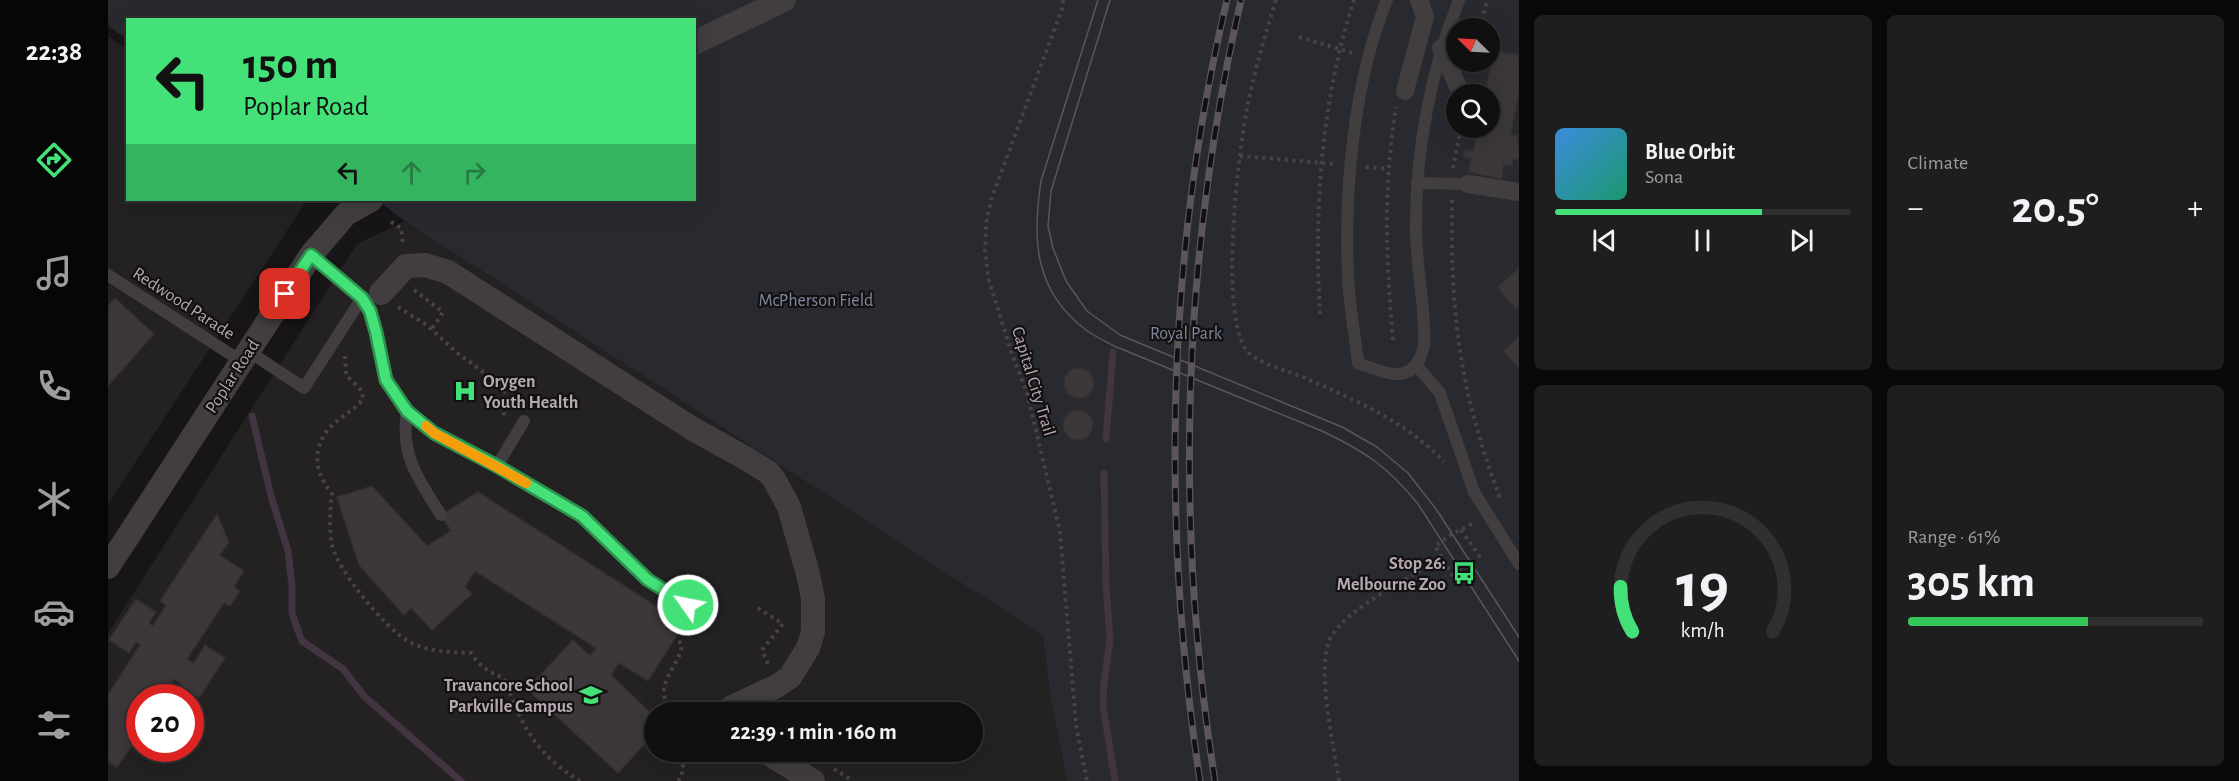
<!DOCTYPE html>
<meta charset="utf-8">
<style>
:root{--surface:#111010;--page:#1e1e1e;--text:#f1f3f6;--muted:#9c9d9f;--line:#303030;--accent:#43e178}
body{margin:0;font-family:"Alegreya Sans",sans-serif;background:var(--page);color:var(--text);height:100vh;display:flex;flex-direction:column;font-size:22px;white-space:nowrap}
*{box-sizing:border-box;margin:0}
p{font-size:20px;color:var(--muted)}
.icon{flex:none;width:33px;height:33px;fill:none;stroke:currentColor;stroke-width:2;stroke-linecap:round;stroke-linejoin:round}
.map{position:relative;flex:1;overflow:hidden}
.side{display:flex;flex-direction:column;gap:15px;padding:15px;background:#090909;width:720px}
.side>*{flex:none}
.banner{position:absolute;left:18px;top:18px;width:570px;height:183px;border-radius:0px;box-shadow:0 6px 24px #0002,0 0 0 2px var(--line);background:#43e178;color:#111;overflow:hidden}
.needle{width:39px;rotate:294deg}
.buttons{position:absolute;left:1338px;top:18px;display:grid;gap:12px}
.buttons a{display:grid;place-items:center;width:54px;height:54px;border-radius:50%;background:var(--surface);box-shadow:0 6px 24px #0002,0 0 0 2px var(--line);font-size:30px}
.speed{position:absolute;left:18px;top:684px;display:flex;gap:12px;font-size:30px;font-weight:700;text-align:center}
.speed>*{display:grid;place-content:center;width:78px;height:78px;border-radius:50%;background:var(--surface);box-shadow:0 6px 24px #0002,0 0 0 2px var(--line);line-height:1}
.speed .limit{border:9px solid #d22;background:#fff;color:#111}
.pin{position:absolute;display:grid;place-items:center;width:51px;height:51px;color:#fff;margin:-26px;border-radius:12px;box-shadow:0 3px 9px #0006}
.me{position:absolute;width:66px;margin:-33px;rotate:303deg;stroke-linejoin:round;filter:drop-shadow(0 0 4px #0008)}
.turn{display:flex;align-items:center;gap:21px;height:126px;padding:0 18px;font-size:27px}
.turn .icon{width:78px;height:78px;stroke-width:2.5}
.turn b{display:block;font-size:42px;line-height:51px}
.lanes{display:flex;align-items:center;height:57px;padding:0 18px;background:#0003;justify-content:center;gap:30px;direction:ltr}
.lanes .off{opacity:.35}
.big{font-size:45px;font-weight:600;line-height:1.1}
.side .tile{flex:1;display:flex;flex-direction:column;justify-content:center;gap:9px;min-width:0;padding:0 21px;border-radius:9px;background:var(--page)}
.side .dial{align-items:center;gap:0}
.dial svg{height:156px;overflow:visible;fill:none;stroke:var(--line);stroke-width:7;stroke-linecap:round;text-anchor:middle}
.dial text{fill:var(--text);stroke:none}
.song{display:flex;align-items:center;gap:18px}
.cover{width:72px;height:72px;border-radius:9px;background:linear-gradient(135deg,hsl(210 70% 55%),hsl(160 70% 35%))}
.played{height:6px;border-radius:3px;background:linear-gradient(90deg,var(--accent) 70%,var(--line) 70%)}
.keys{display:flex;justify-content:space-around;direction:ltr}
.heat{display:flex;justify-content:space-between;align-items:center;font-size:33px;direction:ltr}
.charge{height:9px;border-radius:4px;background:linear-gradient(90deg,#34c759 61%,var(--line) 0)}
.side .tiles{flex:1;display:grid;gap:15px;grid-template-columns:repeat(2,1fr)}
.trip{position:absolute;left:536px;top:702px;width:339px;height:60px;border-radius:30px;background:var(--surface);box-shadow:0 6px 24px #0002,0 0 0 2px var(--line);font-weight:600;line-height:60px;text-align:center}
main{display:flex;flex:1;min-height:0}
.menu{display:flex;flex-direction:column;width:108px;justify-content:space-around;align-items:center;background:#070606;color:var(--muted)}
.menu .icon{width:42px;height:42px}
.menu .active{color:var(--accent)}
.menu b{font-size:27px;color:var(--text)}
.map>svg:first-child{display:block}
.built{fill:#242122;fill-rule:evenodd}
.green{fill:#282a30;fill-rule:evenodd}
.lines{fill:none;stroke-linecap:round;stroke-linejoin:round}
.stream{stroke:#433441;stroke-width:7}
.building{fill:#3c3739;stroke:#332f30;stroke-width:1.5}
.path{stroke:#494347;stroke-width:4;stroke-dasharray:3 4.5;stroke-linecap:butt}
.service{stroke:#423e40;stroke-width:12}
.pedestrian{stroke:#423e40;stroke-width:18}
.minor{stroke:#423e40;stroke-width:24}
.tram{stroke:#5c555a;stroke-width:1.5}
.rail-casing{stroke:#5c555a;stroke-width:7}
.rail{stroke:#121011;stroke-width:4.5;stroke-dasharray:14;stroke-linecap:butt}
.route-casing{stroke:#2c924e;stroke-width:15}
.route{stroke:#43e178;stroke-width:10}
.slow{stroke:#f59e0b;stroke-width:10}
.labels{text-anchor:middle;stroke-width:4.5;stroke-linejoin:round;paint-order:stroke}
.park-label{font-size:18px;fill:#81899f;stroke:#121011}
.street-label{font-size:18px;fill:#b6a8b1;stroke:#121011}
.poi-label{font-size:18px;font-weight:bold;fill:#b6a8b1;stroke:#121011;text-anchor:end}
</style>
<main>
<nav class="menu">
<b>22:38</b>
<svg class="icon active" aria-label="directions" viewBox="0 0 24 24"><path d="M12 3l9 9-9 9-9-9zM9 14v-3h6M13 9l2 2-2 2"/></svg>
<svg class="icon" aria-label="music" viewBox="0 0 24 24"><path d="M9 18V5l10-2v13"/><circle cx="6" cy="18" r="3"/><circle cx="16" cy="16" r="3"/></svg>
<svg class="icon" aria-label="phone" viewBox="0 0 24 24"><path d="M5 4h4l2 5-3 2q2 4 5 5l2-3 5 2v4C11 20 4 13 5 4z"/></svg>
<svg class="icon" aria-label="climate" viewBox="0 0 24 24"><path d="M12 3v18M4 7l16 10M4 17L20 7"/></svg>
<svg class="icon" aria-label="car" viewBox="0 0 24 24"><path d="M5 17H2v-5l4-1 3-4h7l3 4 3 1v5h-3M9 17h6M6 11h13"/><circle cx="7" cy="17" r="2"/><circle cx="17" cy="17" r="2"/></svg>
<svg class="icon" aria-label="filters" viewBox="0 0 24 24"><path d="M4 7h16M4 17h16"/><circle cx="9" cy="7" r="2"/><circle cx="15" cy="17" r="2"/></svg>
</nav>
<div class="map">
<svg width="1411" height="781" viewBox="0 0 1411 781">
<rect width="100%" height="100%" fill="#171516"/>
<!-- built -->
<path class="built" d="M0,36l19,13 1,151h179l-199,304z
M297,221l638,415 7,59 17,86h-959v-148l249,-389zM32,698h50v50h-50zM546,712h318v40h-318z"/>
<!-- green -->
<path class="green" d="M0,0h1411v781h-452l-17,-86 -7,-59 -638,-415 -28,-21h317v-180h-566l-1,19 -19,-13zM1348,28h34v34h-34zM1348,94h34v34h-34z"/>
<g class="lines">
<!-- stream -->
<path class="stream" d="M144,416l19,80 17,55 4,35v28l10,27 41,28 22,28 96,84
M998,439l7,-87
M996,473l2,113 4,53 -6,45 -1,21 12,76"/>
</g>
<!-- building -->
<path class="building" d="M1382,49l29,6v39l-8,40 7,2 -1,8 2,1v15l-6,-1 -1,8 -8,-2 -2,14 -34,-7 3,-14 -8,-1 2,-8 8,2 3,-15 -8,-1 1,-7h21v-34h-6l8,-34 -2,-1z
M1411,268v39l-3,2 -19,-22z
M7,298l39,36 -46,52v-80z
M1411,336v31l-1,1 -15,-17z
M956 383a15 15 0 1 1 30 0a15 15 0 1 1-30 0Z
M955 425a15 15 0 1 1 30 0a15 15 0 1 1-30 0Z
M264,486l55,60 24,-15 -10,-16 37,-23 206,132 -36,57 -29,-18 -8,12 43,41v18l-36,39 -91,-84 46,-49 17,16 6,-8 -121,-77 -10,16 7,7 -40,36 -21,-22 -7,7 -45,-50 -22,-68z
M109,514l12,28 -9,13 24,16 -10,16 6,4 -10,15 -6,-3 -37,56 7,4 11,-18 20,13 -26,40 -20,-13 2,-2 -7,-4 -12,19h-22v36l-23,33 -9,-5v-67l32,-50 -4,-3 -7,11 -20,-13 27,-41 20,13 -7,11 4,3 13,-21 -6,-4z
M32,746v2h27l-10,15 -20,-13z"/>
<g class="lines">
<!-- path -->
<path class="path" d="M955,0l-1,9 -71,191 -5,24 -1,28 4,29 22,70 16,42 33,138 16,194 11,56
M1168,0c-12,38 -23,76 -30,114 -8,42 -29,216 5,241 17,12 36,15 54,23 50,22 102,44 139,84
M1372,28l7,-28
M1191,37l54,16
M1132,156l95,8
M1258,167l22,2
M1345,168l8,-40
M1344,200c-1,57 1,117 12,174 8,42 21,84 36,124
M283,222l10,6 2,17
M306,290l29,22 -11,17
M290,307l30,19 28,26 42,31 6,9 -2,14 3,12
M1212,314c-6,-106 1,-213 34,-314
M1285,340c-7,-80 -10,-153 3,-233
M237,356l1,19 16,16 1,8c-11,14 -31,22 -38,35 -14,21 -7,42 7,60 -2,16 -3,35 0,51 6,26 53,83 76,96 19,11 41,11 63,12 9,14 18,19 33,25 17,46 32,77 76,103
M1353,530l20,28
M1345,576l-18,-30 17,-12 22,-11
M650,608l25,16 -21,26 6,14
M564,712c-2,-5 -7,-12 -8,-17 -2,-19 17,-33 18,-51l-5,-4
M726,769l19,12
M570,781l3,-3 4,-26
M1231,781c-5,-33 -24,-117 -8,-144 17,-30 81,-60 111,-80"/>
<!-- service -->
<path class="service" d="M1279,0c-33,80 -43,190 -39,276 1,29 7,58 10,87 30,11 56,24 66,-17 2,-41 -9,-82 -8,-123 0,-75 15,-153 43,-223
M1309,183l51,1
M203,255l51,43 8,13 7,21 9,48 21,31 27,22 63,33 85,50 66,64 40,25
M0,275l133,86
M140,351l56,37 58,-90
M1309,366l23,27 34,99 45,72
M299,411c-7,44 11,68 34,104
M389,466l27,-45"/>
<!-- pedestrian -->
<path class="pedestrian" d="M1333,48l20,46
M1297,91l20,-74 -6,-17
M1360,184l51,8"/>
<!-- minor -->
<path class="minor" d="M586,43l90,-43
M273,293l25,-27 19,-1 23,7 245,157 54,30 21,13 6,7 15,28 19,67 5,25v33l-5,16 -18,29 -13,9 -45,21 2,5
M0,567l203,-312 35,-41 25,-14
M658,752l47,29"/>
<!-- tram -->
<path class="tram" d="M990,0l-57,181c-9,58 -7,110 45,149 8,6 19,11 28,16l208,85c44,21 66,36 96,73l101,157
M1002,0l-59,191 -3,35 5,22 13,33 21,30 33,24 222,92 35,20 31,26 28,36 83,128"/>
<!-- rail casing -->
<g class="rail-casing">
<path id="rail" d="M1092,781c-39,-257 -34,-527 27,-781
M1107,781c-41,-259 -33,-525 26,-781"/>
</g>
<!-- rail -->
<use href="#rail" class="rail"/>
</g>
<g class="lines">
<!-- route casing -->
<g class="route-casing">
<path id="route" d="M177,294l26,-39 51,43 8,13 6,21 10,48 21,31 27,22 63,33 85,50 66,64 40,25"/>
</g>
<!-- route -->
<use href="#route" class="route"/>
<!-- slow -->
<path class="slow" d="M318,426l8,7 92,50"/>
</g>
<!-- icons -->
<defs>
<g id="hospital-bare" transform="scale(1.8)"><path d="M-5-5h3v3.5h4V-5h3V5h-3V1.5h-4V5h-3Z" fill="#43e178" stroke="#121011" stroke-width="2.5" paint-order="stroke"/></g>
<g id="bus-bare" transform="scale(1.8)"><path d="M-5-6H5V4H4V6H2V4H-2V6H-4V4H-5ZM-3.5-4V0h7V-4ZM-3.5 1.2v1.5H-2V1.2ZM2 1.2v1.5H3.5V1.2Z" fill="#43e178" stroke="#121011" stroke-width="2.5" paint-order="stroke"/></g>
<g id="school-bare" transform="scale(1.8)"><path d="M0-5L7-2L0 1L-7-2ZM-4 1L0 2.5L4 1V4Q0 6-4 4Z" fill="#43e178" stroke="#121011" stroke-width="2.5" paint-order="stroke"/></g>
</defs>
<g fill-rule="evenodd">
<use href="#hospital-bare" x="357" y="391"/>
<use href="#bus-bare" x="1356" y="573"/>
<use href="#school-bare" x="483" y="695"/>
</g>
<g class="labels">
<!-- park labels -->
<g class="park-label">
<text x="708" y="306">McPherson Field</text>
<text x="1078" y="339">Royal Park</text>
</g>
<!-- street labels -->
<g class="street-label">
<text transform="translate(76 303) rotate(33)" y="6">Redwood Parade</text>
<text transform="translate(124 376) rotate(-57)" y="6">Poplar Road</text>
<text transform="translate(926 381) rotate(73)" y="6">Capital City Trail</text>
</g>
<!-- poi labels -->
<g class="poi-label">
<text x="375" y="387" text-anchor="start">Orygen<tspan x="375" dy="21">Youth Health</tspan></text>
<text x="1338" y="569">Stop 26:<tspan x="1338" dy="21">Melbourne Zoo</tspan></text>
<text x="465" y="691">Travancore School<tspan x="465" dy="21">Parkville Campus</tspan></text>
</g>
</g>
</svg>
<div class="buttons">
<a><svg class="needle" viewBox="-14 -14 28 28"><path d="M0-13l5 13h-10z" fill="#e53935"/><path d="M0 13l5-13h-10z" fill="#9c9d9f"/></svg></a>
<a><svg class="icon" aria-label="search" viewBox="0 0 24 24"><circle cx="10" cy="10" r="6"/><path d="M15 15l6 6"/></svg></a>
</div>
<div class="speed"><div class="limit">20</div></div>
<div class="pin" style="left:177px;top:294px;background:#d93025"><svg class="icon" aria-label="arrive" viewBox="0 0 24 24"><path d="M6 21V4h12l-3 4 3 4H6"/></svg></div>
<svg class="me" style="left:580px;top:605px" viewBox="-20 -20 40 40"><circle r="17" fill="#43e178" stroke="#fff" stroke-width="3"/><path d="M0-11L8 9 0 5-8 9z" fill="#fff"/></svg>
<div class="trip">22:39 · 1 min · 160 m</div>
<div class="banner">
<div class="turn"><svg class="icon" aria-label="left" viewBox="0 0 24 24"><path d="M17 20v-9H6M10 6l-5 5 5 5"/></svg><div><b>150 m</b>Poplar Road</div></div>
<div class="lanes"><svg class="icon" aria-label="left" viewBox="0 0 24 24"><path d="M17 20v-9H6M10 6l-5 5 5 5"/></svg><svg class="icon off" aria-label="ahead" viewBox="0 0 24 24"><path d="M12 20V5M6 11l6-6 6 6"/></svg><svg class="icon off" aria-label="right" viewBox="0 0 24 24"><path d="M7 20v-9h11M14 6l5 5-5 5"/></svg></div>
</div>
</div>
<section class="side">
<div class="tiles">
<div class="tile">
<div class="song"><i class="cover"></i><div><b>Blue Orbit</b><p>Sona</p></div></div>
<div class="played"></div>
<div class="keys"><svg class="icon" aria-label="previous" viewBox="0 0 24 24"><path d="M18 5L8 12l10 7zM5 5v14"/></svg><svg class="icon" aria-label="pause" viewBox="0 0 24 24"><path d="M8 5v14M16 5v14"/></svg><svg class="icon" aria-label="next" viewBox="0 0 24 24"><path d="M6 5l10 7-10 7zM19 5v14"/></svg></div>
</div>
<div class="tile"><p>Climate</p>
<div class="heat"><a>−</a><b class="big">20.5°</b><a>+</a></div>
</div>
<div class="tile dial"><svg viewBox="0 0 100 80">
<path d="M14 69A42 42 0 1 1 86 69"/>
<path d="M14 69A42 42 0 0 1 8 46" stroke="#43e178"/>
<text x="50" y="56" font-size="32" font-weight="700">19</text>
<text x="50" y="72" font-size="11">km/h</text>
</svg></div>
<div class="tile"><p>Range · 61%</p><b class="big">305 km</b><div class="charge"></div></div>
</div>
</section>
</main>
